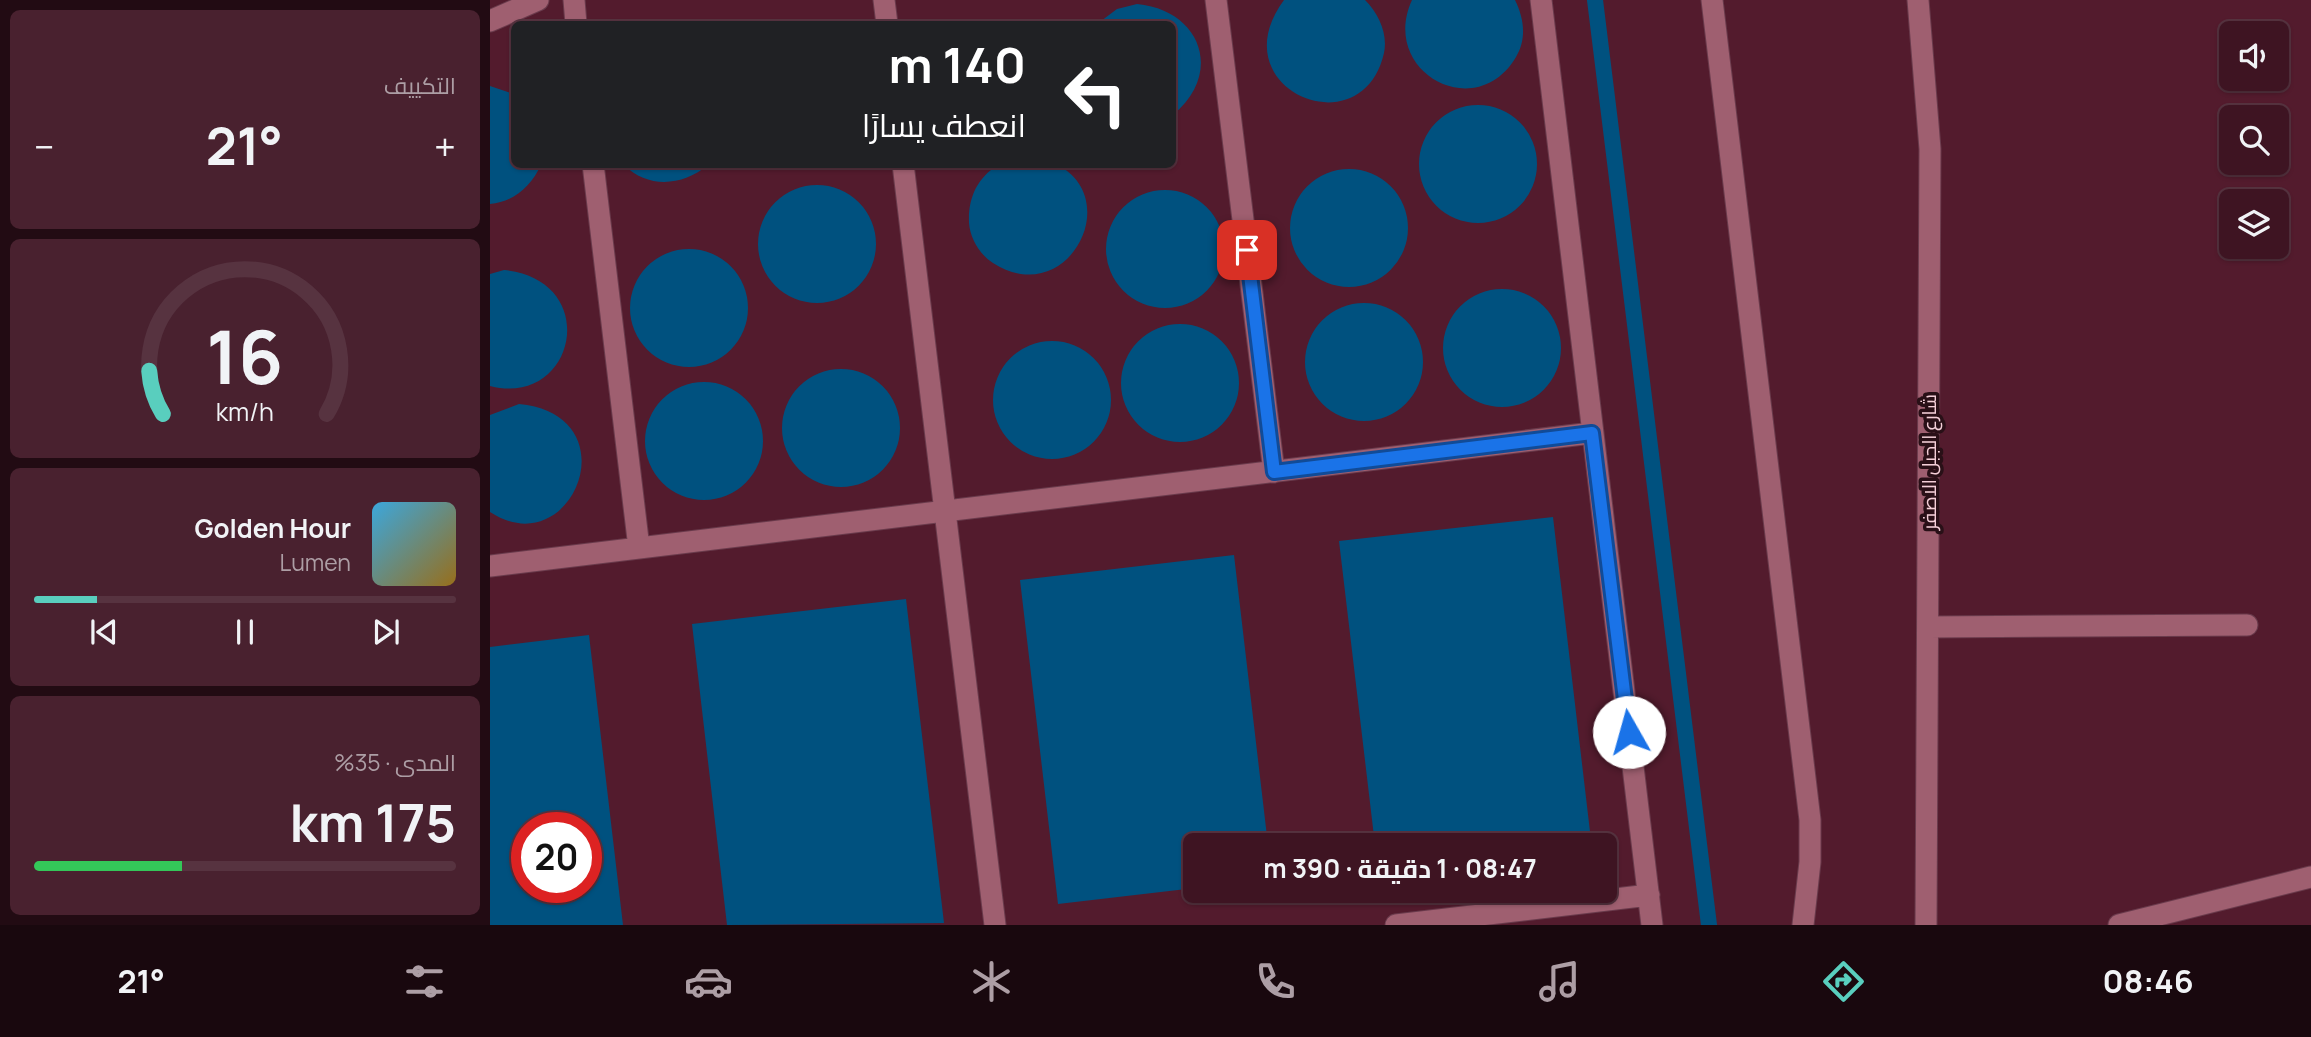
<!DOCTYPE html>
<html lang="ar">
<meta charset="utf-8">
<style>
:root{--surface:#3e1422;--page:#49212f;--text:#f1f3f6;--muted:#ad9ea5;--line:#573340;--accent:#59cebe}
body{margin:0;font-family:Manrope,Cairo,sans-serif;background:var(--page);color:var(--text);direction:rtl;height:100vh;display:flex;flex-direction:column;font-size:26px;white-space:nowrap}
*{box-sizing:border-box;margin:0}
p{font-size:23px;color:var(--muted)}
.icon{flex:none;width:38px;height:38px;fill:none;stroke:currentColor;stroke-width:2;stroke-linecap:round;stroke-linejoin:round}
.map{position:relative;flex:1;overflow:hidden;direction:ltr}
.panel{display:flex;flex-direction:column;gap:10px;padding:10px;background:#220b13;width:490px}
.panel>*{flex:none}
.banner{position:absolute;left:21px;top:21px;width:665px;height:147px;border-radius:10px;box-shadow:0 2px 5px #0004,0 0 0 2px var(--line);direction:rtl;background:#202124;color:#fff;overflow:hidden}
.controls{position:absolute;left:1729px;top:21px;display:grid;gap:14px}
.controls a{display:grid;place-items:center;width:70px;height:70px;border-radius:10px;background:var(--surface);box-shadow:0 2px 5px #0004,0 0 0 2px var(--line);font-size:35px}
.speed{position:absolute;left:21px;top:812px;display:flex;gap:14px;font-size:35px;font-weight:700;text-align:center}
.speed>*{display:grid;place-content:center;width:91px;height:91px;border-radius:50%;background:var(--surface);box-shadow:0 2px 5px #0004,0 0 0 2px var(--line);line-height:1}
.speed .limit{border:10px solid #d22;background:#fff;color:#111}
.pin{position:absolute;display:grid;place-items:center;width:60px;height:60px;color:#fff;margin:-30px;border-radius:14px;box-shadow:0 4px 10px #0006}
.me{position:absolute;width:77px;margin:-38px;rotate:353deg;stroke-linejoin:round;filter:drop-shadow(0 0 5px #0008)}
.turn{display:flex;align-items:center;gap:24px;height:147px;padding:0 35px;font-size:32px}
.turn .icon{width:91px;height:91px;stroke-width:2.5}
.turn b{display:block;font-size:49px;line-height:60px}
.big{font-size:52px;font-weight:700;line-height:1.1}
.panel .widget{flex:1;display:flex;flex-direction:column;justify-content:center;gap:10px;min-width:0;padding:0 24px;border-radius:10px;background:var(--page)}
.panel .dial{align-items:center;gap:0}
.dial svg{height:182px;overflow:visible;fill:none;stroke:var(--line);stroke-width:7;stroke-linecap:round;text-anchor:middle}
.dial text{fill:var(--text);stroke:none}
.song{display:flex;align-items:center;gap:21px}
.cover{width:84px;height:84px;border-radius:10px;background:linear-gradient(135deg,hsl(200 70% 55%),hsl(40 70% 35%))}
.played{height:7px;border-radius:4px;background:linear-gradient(90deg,var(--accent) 15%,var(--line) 15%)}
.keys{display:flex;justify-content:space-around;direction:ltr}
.heat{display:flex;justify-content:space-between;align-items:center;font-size:38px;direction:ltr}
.charge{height:10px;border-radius:5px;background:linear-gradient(90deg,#34c759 35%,var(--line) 0)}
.trip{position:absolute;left:693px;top:833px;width:434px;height:70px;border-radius:10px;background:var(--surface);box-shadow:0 2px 5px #0004,0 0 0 2px var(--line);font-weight:700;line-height:70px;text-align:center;direction:rtl}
.tabs{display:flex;height:112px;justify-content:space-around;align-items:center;background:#19080e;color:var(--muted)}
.tabs .icon{width:49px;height:49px}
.tabs .on{color:var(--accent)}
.tabs b{font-size:32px;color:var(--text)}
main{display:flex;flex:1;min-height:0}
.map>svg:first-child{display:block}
.water{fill:#00517f;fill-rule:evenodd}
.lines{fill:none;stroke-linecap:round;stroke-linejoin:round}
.canal{stroke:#00517f;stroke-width:16}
.minor-casing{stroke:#6a3b4c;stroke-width:23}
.minor{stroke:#9f5f70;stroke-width:21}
.route-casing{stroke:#114b97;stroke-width:18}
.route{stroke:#1a73e8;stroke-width:12}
.labels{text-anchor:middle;stroke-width:7;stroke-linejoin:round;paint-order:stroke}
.street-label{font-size:19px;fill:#f4cfd8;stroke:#291017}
</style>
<main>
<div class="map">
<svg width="1821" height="925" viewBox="0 0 1821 925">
<rect width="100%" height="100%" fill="#531b2d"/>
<!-- water -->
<path class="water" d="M794,0h81c14,14 23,34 19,53 -22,97 -166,36 -100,-53z
M922,0h103c9,18 12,39 1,57 -40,68 -137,15 -104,-57z
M647,4c64,6 87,69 36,111l-1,-91h-75l20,-15z
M0,86l24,8v70l27,1c-10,21 -27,37 -51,39z
M929 164a59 59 0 1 1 118 0a59 59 0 1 1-118 0Z
M134,165h84c-25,21 -60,24 -84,0z
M508,165h60c67,36 8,145 -65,98 -13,-8 -23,-25 -24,-40 -1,-25 8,-45 29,-58z
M800 228a59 59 0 1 1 118 0a59 59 0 1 1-118 0Z
M268 244a59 59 0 1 1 118 0a59 59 0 1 1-118 0Z
M616 249a59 59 0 1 1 118 0a59 59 0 1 1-118 0Z
M140 308a59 59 0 1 1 118 0a59 59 0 1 1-118 0Z
M14,270c99,10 72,138 -14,116v-112z
M953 348a59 59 0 1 1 118 0a59 59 0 1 1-118 0Z
M815 362a59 59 0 1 1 118 0a59 59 0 1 1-118 0Z
M631 383a59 59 0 1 1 118 0a59 59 0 1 1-118 0Z
M503 400a59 59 0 1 1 118 0a59 59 0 1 1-118 0Z
M292 428a59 59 0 1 1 118 0a59 59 0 1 1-118 0Z
M155 441a59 59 0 1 1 118 0a59 59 0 1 1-118 0Z
M29,404c114,11 53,162 -29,108v-97z
M1063,517l38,323 -44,5h-172l-36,-304z
M744,555l34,290h-73v43l-137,16 -38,-324z
M416,599l38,324 -217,2 -35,-301z
M99,635l34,290h-133v-278zM37,828h59v59h-59z"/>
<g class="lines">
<!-- canal -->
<path class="canal" d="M1105,0l114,925"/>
<!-- minor casing -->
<g class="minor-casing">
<path id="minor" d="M84,0l2,24
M394,0l3,24
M726,0l58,472
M1051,0l111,925
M1222,0l98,820v42l-7,63
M1428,0l12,149 -4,776
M0,21l48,-21
M103,164l46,384
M413,164l92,761
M0,566l1102,-133
M1438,627l319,-2
M906,925l253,-30
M1629,925l192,-48"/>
</g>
<!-- minor -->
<use href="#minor" class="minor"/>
</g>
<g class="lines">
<!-- route casing -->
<g class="route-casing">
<path id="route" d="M757,250l27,222 318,-39 37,299"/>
</g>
<!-- route -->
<use href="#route" class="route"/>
</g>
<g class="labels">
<!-- street labels -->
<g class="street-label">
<text transform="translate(1439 462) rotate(-90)" y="7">شارع الجبل الاصفر</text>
</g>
</g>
</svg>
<div class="controls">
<a><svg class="icon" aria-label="sound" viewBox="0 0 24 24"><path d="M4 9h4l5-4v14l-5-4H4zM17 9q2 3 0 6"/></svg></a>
<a><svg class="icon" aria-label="search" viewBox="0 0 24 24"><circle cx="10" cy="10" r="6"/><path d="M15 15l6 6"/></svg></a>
<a><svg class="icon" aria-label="layers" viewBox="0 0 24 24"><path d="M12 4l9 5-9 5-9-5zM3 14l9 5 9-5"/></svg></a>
</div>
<div class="speed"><div class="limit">20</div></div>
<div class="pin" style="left:757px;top:250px;background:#d93025"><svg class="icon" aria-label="arrive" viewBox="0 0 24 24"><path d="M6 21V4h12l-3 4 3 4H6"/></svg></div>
<svg class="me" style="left:1139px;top:732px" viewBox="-20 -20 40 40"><circle r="19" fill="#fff"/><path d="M0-13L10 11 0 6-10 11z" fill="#1a73e8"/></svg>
<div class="trip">08:47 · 1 دقيقة · 390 m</div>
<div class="banner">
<div class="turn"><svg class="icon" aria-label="left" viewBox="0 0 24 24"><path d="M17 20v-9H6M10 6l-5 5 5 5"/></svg><div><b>140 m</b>انعطف يسارًا</div></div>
</div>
</div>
<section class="panel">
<div class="widget"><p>التكييف</p>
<div class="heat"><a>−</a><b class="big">21°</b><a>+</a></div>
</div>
<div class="widget dial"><svg viewBox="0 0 100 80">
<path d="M14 69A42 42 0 1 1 86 69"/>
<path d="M14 69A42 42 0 0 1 8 50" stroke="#59cebe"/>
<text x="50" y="56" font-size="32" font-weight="700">16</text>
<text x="50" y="72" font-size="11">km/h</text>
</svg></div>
<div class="widget">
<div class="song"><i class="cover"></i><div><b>Golden Hour</b><p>Lumen</p></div></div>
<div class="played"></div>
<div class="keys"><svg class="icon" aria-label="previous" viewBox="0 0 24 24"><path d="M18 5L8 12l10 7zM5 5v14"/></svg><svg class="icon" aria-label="pause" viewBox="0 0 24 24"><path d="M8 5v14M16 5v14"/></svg><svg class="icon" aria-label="next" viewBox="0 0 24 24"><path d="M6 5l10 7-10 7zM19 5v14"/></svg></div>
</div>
<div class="widget"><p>المدى · 35%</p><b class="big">175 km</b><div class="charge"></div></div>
</section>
</main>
<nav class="tabs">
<b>08:46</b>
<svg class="icon on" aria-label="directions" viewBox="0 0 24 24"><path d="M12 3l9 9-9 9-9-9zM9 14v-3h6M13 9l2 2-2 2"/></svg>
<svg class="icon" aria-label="music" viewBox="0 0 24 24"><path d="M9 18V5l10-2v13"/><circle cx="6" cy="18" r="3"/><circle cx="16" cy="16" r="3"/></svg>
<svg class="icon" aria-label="phone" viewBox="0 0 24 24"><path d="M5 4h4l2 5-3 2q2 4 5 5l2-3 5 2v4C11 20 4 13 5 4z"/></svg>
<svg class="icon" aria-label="climate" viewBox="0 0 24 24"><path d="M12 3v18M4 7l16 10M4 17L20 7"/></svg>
<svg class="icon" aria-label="car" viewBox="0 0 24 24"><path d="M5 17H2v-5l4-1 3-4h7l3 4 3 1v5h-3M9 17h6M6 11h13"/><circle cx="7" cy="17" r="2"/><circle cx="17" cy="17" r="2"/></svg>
<svg class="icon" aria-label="filters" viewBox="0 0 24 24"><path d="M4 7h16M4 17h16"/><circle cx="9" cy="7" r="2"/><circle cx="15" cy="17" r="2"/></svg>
<b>21°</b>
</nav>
